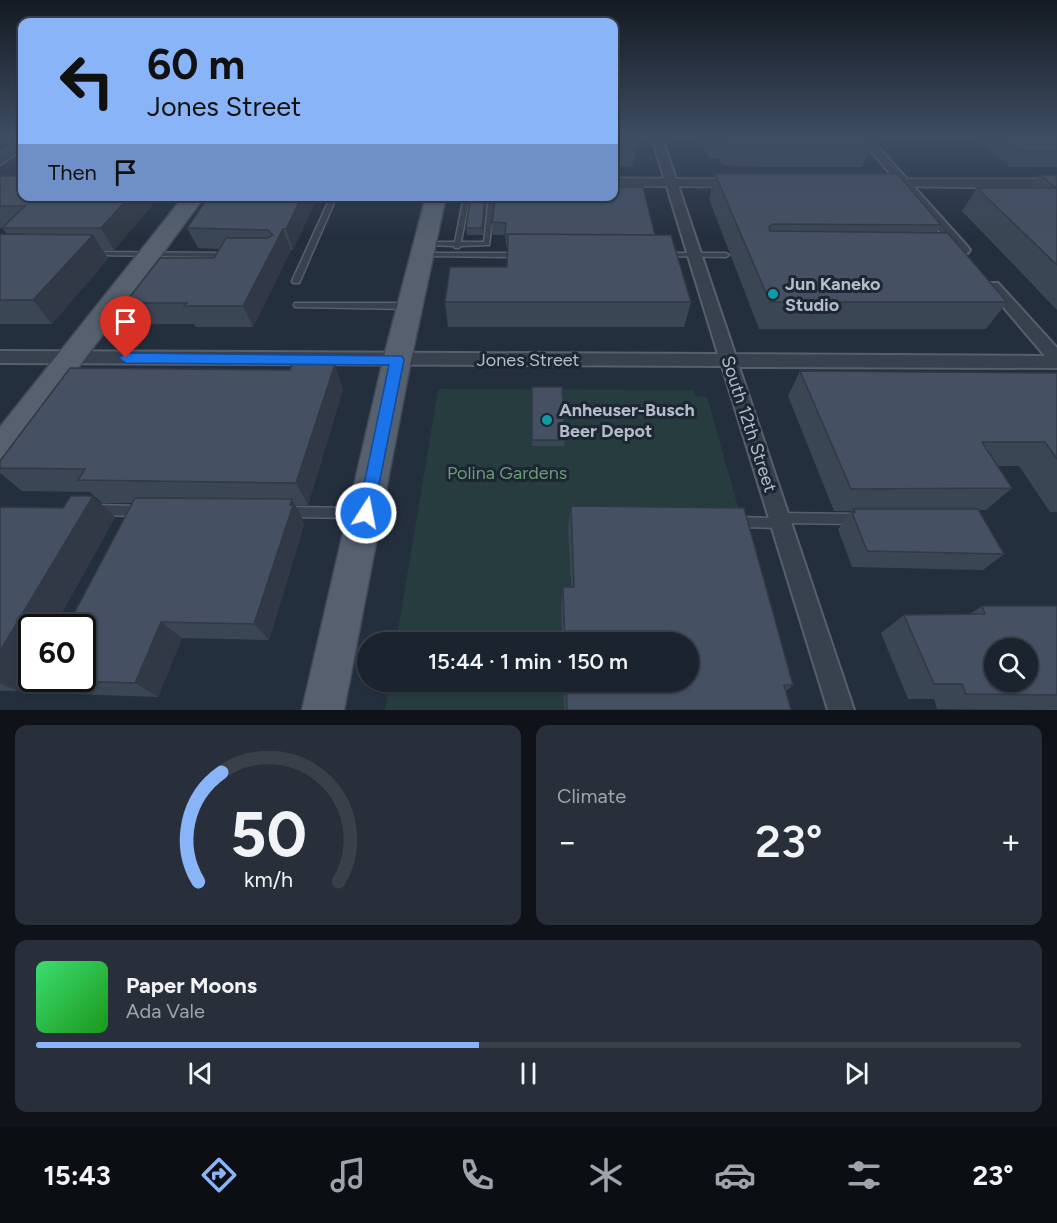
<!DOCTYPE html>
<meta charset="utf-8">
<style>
:root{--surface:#1b232e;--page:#282f3a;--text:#f1f3f6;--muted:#a0a4aa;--line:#39404a;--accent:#8ab4f8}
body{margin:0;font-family:Figtree,sans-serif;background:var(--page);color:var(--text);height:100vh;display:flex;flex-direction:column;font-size:22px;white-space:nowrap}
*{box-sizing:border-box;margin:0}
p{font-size:20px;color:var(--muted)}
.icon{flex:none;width:33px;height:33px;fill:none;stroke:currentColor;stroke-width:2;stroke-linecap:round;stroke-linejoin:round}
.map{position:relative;height:710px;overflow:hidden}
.details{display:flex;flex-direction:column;gap:15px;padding:15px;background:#0f1319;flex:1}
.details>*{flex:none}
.top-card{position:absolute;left:18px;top:18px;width:600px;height:183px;border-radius:12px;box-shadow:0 2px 4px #0004,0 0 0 2px var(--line);background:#8ab4f8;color:#111;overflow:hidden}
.controls{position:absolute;left:984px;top:638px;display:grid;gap:12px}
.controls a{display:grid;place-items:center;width:54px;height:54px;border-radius:50%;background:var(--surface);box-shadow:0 2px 4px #0004,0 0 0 2px var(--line);font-size:30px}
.speed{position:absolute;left:18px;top:614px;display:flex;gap:12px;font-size:30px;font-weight:700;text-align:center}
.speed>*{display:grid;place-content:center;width:78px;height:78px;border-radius:50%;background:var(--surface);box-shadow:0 2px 4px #0004,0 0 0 2px var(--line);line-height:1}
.speed .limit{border:3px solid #111;border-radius:9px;background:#fff;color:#111}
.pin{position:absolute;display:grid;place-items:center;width:51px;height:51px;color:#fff;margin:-62px -26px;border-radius:50% 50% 50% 0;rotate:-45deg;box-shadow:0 0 6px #0007}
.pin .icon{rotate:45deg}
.me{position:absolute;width:66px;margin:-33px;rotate:11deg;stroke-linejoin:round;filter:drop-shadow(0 0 4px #0008)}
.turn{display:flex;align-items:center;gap:21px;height:126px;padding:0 30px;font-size:27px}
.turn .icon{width:78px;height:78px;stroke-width:2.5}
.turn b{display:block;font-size:42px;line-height:51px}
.then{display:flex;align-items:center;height:57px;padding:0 30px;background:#0003;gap:12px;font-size:22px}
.big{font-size:45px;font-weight:600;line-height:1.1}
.details .card{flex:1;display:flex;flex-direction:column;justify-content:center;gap:9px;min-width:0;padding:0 21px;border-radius:12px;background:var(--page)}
.details .dial{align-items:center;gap:0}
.dial svg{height:156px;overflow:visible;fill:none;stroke:var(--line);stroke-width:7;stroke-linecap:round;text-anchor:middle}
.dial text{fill:var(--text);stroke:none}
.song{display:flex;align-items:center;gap:18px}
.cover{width:72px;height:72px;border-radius:9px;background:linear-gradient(135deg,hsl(140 70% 55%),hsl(120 70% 35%))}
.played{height:6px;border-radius:3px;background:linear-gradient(90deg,var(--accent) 45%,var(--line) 45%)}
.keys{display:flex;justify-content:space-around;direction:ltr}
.heat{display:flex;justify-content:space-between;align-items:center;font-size:33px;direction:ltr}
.details .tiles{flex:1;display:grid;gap:15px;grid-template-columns:1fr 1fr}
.card:last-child{grid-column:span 2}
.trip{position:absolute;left:357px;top:632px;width:342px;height:60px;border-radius:30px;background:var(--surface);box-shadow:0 2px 4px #0004,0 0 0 2px var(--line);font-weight:600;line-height:60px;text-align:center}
.dock{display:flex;height:96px;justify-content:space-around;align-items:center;background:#0b0e12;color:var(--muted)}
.dock .icon{width:42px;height:42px}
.dock .active{color:var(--accent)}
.dock b{font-size:27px;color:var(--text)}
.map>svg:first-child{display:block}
.green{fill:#263c3f}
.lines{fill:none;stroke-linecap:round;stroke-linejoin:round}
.service-casing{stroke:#565f6c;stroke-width:3}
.minor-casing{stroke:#565f6c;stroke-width:4}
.tertiary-casing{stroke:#565f6c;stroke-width:3}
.primary-casing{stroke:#414a57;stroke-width:3}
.service{fill:#38414e;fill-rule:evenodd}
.minor{fill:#38414e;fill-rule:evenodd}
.tertiary{fill:#38414e;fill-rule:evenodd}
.primary{fill:#56606e;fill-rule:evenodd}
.wall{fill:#3b4654}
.shaded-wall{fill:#303945}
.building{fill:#455162;stroke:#303945;stroke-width:1.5;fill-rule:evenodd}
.route{fill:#1a73e8;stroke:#114b97;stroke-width:1.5}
.culture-dot{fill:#0f9aa8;stroke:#1d2633;stroke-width:2}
.labels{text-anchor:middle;stroke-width:6;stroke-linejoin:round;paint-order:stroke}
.poi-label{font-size:18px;font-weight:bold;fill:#b4bcc9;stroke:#1d2633;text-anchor:start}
.street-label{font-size:18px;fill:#b4bcc9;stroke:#1d2633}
.park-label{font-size:18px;fill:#6b9a76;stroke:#1d2633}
</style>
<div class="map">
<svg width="1057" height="710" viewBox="0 0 1057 710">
<rect width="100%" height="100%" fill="#242f3e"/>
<!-- green -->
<path class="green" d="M438,389l255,1 2,6 12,1 37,131 -175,-2 2,81h-10l1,35h-166z
M389,681h174l1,29h-179z"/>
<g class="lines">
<!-- service casing -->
<g class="service-casing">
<path id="service" d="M0,138h22v2l-22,1z
M331,196h6l-37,85 -1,2h-6l-1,-2z
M489,196h6v6l-6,43 -28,1 -2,2h-4l-1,-2 -30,-1v-2l2,-1h29l8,-41 26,-1zM468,204h20l-4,38h-23z
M96,252l129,1 3,2 -3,2 -131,-2 -1,-1z
M424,253h92l3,2 -3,2 -94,-1v-2z
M667,253h59l3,2 -3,2 -61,-1v-2z
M295,303h112l4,3 -4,3 -109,-2h-3l-1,-2z
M97,505l41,1 4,2 1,3 -1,3 -4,2 -41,-1 -4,-2 -1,-3 1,-3z
M289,507l68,1 4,2 1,3 -1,3 -4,2 -68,-1 -4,-2 -1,-3 1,-3z
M780,513l74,1 4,2 1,3 -1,3 -4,2 -69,-1 -1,3 -4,2 -41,-1 -4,-2 -1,-3 1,-3 4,-2 36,1 1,-3z"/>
</g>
<!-- minor casing -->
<g class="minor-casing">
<path id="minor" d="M652,138h10l73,216 310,2 -57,-67 -2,-3 2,-3h10l59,65v20l-318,-1 115,343h-26l-106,-344 -722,-3v-12l718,3z
M860,138h10l98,109 2,3 -2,3h-10z"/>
</g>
<!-- tertiary casing -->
<g class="tertiary-casing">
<path id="tertiary" d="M22,140v10l-22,15v-11z
M614,178l127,1 7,4 -7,4 -127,-1z
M878,179h179v10l-184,-3 -2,-3 2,-3z"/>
</g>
<!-- primary casing -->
<g class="primary-casing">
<path id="primary" d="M184,196h21l-194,263 -11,4v-36z
M426,196h20l-35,164 -67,350h-42l81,-350z"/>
</g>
<!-- service -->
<use href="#service" class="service"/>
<!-- minor -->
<use href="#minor" class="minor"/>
<!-- tertiary -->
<use href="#tertiary" class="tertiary"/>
<!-- primary -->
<use href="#primary" class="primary"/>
</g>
<!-- wall -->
<path class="wall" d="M614,138h23l-4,29 -19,-1z
M700,138h161l9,10 -8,19h-98l-42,-2 -4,-7h-9z
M976,138h81v29h-47z
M715,174l226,51 -5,8 71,69 -21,27h-227l-50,-130z
M1040,175h17v135l-95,-99 15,-23h54z
M0,176l22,20h137v1l-45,53h-11l5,9 -56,65h-52v-90h7l-5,-6h-2z
M318,196l-25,54h-2l-38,77h-57l-2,-3h-54l-15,-21 89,-45 5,-9 -21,-1 -11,-20z
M496,196l159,39 36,67 -7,25h-236l-3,-25 62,-35v-20h-1l-1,-12h-12l-1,-13z
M485,200l1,6 -3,29h-16l-1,-7z
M800,371l257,2v139h-7l-31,-46h-22l15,22 -26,22h-7l25,44 -21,16 -131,-3 -14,-38 2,-2v-1l11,-15h-17l-46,-115z
M532,387l33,53 -1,6h-32z
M343,389l-35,116h-13l8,15v2l1,3 -35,115 -87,-2 -24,59 -90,-3 -29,-14 93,-177h-30l-12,-11 -68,-1 -22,-18v-12z
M571,506l222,179 -7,6 5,19h-227l-1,-29h125v-39h-126l-1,-36 2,-19h8l-3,-59z
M0,507l115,10 -61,110h-22l-14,64h-18z
M982,606h75v104l-120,-1 -3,-10h-26l-27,-66 23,-18 66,-1z"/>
<!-- shaded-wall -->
<path class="shaded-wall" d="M130,196h29v1l-45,53 -13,-22z
M302,196h16l-25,54 -7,-21z
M485,200l1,6 -3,29 -1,-7z
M283,229l8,21 -38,77 -10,-21z
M93,235l15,24 -56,65 -19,-24z
M335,364l8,25 -35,116 -12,-22z
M93,496l22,21 -61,110h-22v41l-14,23 -18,-8v-32z
M292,499l11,21v2l1,3 -35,115 -15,-16z
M161,622l21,16 -24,59 -23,-14z"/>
<!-- building -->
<path class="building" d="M713,138h148l9,10h-100l-43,-2 -4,-7h-10z
M1004,138h53v13h-37z
M715,174h183l43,51 -168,-1 -4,3 1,4 178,2 59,69h-237z
M1040,175h17v90l-80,-77h79z
M0,176h22v20h108l-29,32h-99l23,-22h-25z
M614,187h29l12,48 -150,-1 1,-11 -14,-1 4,-26h118z
M209,196h93l-16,33h-3l-40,77h-59l3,-3h-62l35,-45h54l12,-20h42l5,-3 -5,-5 -81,-2z
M470,200h15l-3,28h-16z
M0,234l93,1 -60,65h-33z
M508,234l163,1 20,67h-246l5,-35h57z
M292,364h43l-39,119 -218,-3 7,-11 -85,-1v-7l70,-93 220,2z
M800,371l257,2v86l-12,-17h-63l30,46 -161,1z
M532,387h30l3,53h-33z
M71,496h22l-93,155v-144l63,1z
M135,498l157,1 -2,6h3l-39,119 -93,-2 -26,61 -96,-3 1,-2h42v-51h-15z
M571,506l173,2 49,177h-9l7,25h-224l-1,-29h122v-39h-123l-2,-55h11z
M853,509h125l26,45 -137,-3 -15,-39h3z
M982,606h75v89l-91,-1 -4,-10h-28l-30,-69 81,-1zM994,648h34v33h-34z"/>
<!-- sky -->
<linearGradient id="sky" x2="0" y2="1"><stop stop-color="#141a22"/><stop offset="0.58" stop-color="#3f4d63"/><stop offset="1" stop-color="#3f4d63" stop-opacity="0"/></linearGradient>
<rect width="1057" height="237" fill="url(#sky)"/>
<!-- route -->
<path class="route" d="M126,353l276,3 2,4 -32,159 -6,2 -6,-2 -2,-6 31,-148 -263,-2 -7,-5z"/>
<!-- markers -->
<g class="culture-dot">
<circle cx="773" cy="294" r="6"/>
<circle cx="547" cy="420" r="6"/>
</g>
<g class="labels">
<!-- poi labels -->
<g class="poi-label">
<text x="785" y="290">Jun Kaneko<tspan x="785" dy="21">Studio</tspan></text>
<text x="559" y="416">Anheuser-Busch<tspan x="559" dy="21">Beer Depot</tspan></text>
</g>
<!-- street labels -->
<g class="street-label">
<text x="528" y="366">Jones Street</text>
<text transform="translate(749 424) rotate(72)" y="6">South 12th Street</text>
</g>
<!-- park labels -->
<g class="park-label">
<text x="507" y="479">Polina Gardens</text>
</g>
</g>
</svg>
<div class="controls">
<a><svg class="icon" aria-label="search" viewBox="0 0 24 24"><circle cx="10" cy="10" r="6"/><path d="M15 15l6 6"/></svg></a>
</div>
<div class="speed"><div class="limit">60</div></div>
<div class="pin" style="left:126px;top:358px;background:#d93025"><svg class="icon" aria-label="arrive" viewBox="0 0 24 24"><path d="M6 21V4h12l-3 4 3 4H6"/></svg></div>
<svg class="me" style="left:366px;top:513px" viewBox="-20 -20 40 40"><circle r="17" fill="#1a73e8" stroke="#fff" stroke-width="3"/><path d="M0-11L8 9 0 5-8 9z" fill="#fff"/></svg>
<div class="trip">15:44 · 1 min · 150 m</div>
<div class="top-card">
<div class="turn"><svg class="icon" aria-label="left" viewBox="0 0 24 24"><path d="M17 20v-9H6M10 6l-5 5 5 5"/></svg><div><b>60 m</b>Jones Street</div></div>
<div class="then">Then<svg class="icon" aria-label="arrive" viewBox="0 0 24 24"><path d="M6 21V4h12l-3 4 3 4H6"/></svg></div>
</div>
</div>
<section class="details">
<div class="tiles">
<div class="card dial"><svg viewBox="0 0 100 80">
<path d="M14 69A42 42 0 1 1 86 69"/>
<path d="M14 69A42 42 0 0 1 26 13" stroke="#8ab4f8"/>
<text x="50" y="56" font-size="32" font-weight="700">50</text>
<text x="50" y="72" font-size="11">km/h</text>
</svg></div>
<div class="card"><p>Climate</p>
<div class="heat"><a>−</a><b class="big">23°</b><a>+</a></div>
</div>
<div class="card">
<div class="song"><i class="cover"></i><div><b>Paper Moons</b><p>Ada Vale</p></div></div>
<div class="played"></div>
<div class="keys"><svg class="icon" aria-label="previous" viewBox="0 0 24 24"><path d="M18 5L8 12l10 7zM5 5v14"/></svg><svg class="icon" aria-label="pause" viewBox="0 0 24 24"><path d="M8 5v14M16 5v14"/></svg><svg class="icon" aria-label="next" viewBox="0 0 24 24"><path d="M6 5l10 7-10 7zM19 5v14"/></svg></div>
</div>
</div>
</section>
<nav class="dock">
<b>15:43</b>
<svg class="icon active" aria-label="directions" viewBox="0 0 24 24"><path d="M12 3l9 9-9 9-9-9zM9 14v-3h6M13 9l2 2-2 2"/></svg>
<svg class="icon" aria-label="music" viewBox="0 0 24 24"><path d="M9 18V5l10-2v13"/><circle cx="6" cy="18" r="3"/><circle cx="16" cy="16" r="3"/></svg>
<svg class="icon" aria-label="phone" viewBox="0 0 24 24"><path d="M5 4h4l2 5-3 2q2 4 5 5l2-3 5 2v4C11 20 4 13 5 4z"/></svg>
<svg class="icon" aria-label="climate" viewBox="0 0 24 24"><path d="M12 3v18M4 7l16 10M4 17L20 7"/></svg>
<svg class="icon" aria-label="car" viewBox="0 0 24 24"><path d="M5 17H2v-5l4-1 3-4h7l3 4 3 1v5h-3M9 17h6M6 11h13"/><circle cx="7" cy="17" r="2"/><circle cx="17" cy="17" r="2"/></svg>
<svg class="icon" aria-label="filters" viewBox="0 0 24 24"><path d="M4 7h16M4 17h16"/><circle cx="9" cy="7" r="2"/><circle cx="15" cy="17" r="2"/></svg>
<b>23°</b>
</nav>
